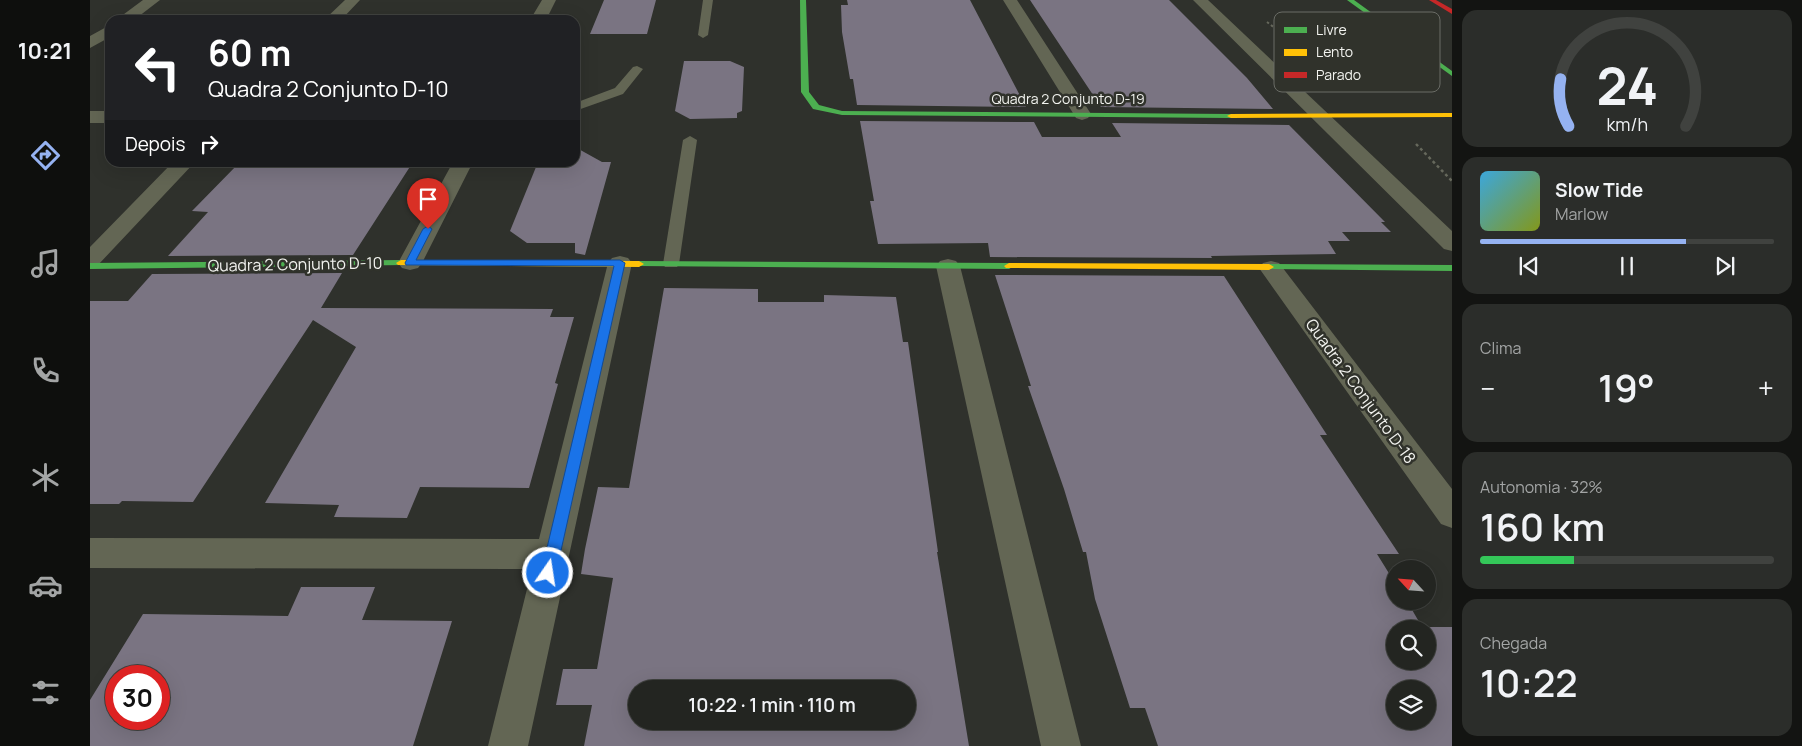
<!DOCTYPE html>
<html lang="pt">
<meta charset="utf-8">
<style>
:root{--surface:#232521;--page:#2b2d2a;--text:#f1f3f6;--muted:#a3a5a5;--line:#40423f;--accent:#95b2f1}
body{margin:0;font-family:Manrope,sans-serif;background:var(--page);color:var(--text);height:100vh;display:flex;flex-direction:column;font-size:19px;white-space:nowrap}
*{box-sizing:border-box;margin:0}
p{font-size:16px;color:var(--muted)}
.icon{flex:none;width:28px;height:28px;fill:none;stroke:currentColor;stroke-width:2;stroke-linecap:round;stroke-linejoin:round}
.map{position:relative;flex:1;overflow:hidden}
.sheet{display:flex;flex-direction:column;gap:10px;padding:10px;background:#131412;width:350px}
.sheet>*{flex:none}
.guide{position:absolute;left:15px;top:15px;width:475px;height:152px;border-radius:15px;box-shadow:0 5px 20px #0002,0 0 0 1px var(--line);background:#202124;color:#fff;overflow:hidden}
.needle{width:32px;rotate:296deg}
.tools{position:absolute;left:1296px;top:560px;display:grid;gap:10px}
.tools a{display:grid;place-items:center;width:50px;height:50px;border-radius:50%;background:var(--surface);box-shadow:0 5px 20px #0002,0 0 0 1px var(--line);font-size:25px}
.speed{position:absolute;left:15px;top:665px;display:flex;gap:10px;font-size:25px;font-weight:700;text-align:center}
.speed>*{display:grid;place-content:center;width:65px;height:65px;border-radius:50%;background:var(--surface);box-shadow:0 5px 20px #0002,0 0 0 1px var(--line);line-height:1}
.speed .limit{border:8px solid #d22;background:#fff;color:#111}
.pin{position:absolute;display:grid;place-items:center;width:42px;height:42px;color:#fff;margin:-51px -21px;border-radius:50% 50% 50% 0;rotate:-45deg;box-shadow:0 0 5px #0007}
.pin .icon{rotate:45deg}
.me{position:absolute;width:55px;margin:-28px;rotate:13deg;stroke-linejoin:round;filter:drop-shadow(0 0 4px #0008)}
.turn{display:flex;align-items:center;gap:18px;height:105px;padding:0 20px;font-size:22px}
.turn .icon{width:65px;height:65px;stroke-width:2.5}
.turn b{display:block;font-size:35px;line-height:42px}
.then{display:flex;align-items:center;height:48px;padding:0 20px;background:#0003;gap:10px;font-size:19px}
.big{font-size:38px;font-weight:600;line-height:1.1}
.sheet .tile{flex:1;display:flex;flex-direction:column;justify-content:center;gap:8px;min-width:0;padding:0 18px;border-radius:15px;background:var(--page)}
.sheet .dial{align-items:center;gap:0}
.dial svg{height:130px;overflow:visible;fill:none;stroke:var(--line);stroke-width:7;stroke-linecap:round;text-anchor:middle}
.dial text{fill:var(--text);stroke:none}
.song{display:flex;align-items:center;gap:15px}
.cover{width:60px;height:60px;border-radius:8px;background:linear-gradient(135deg,hsl(200 70% 55%),hsl(70 70% 35%))}
.played{height:5px;border-radius:2px;background:linear-gradient(90deg,var(--accent) 70%,var(--line) 70%)}
.keys{display:flex;justify-content:space-around;direction:ltr}
.heat{display:flex;justify-content:space-between;align-items:center;font-size:28px;direction:ltr}
.charge{height:8px;border-radius:4px;background:linear-gradient(90deg,#34c759 32%,var(--line) 0)}
.trip{position:absolute;left:538px;top:680px;width:288px;height:50px;border-radius:25px;background:var(--surface);box-shadow:0 5px 20px #0002,0 0 0 1px var(--line);font-weight:600;line-height:50px;text-align:center}
main{display:flex;flex:1;min-height:0}
.dock{display:flex;flex-direction:column;width:90px;justify-content:space-around;align-items:center;background:#0e0f0d;color:var(--muted)}
.dock .icon{width:35px;height:35px}
.dock .selected{color:var(--accent)}
.dock b{font-size:22px;color:var(--text)}
.map>svg:first-child{display:block}
.building{fill:#7a7482;fill-rule:evenodd}
.lines{fill:none;stroke-linecap:round;stroke-linejoin:round}
.path-far1{stroke:#66685c;stroke-width:2;stroke-dasharray:2.5 2.5;stroke-linecap:butt}
.path{stroke:#66685c;stroke-width:2.5;stroke-dasharray:3 3;stroke-linecap:butt}
.lane{fill:#636654;fill-rule:evenodd}
.street{fill:#636654;fill-rule:evenodd}
.fast{fill:#4caf50;fill-rule:evenodd}
.slow{fill:#ffc107;fill-rule:evenodd}
.jam{fill:#c62828;fill-rule:evenodd}
.route{fill:#1a73e8;stroke:#114b97}
.labels{text-anchor:middle;stroke-width:5;stroke-linejoin:round;paint-order:stroke}
.far-street-label{font-size:14px;fill:#f2f3ef;stroke:#30322b}
.street-label{font-size:16px;fill:#f2f3ef;stroke:#30322b}
.key{fill:#30322b;stroke:#6a6c66;stroke-width:1}
.key-label{font-size:14px;fill:#f2f3ef}
</style>
<main>
<nav class="dock">
<b>10:21</b>
<svg class="icon selected" aria-label="directions" viewBox="0 0 24 24"><path d="M12 3l9 9-9 9-9-9zM9 14v-3h6M13 9l2 2-2 2"/></svg>
<svg class="icon" aria-label="music" viewBox="0 0 24 24"><path d="M9 18V5l10-2v13"/><circle cx="6" cy="18" r="3"/><circle cx="16" cy="16" r="3"/></svg>
<svg class="icon" aria-label="phone" viewBox="0 0 24 24"><path d="M5 4h4l2 5-3 2q2 4 5 5l2-3 5 2v4C11 20 4 13 5 4z"/></svg>
<svg class="icon" aria-label="climate" viewBox="0 0 24 24"><path d="M12 3v18M4 7l16 10M4 17L20 7"/></svg>
<svg class="icon" aria-label="car" viewBox="0 0 24 24"><path d="M5 17H2v-5l4-1 3-4h7l3 4 3 1v5h-3M9 17h6M6 11h13"/><circle cx="7" cy="17" r="2"/><circle cx="17" cy="17" r="2"/></svg>
<svg class="icon" aria-label="filters" viewBox="0 0 24 24"><path d="M4 7h16M4 17h16"/><circle cx="9" cy="7" r="2"/><circle cx="15" cy="17" r="2"/></svg>
</nav>
<div class="map">
<svg width="1362" height="746" viewBox="0 0 1362 746">
<rect width="100%" height="100%" fill="#2f312c"/>
<!-- building -->
<path class="building" d="M514,0h52l-9,34h-57z
M757,0h123l56,107 -169,-2 -4,-26h-3l-8,-47 -1,-27h7z
M940,0h139l78,78 26,31 -172,-2z
M594,61h46l14,6 -2,44 -5,2v5l-47,1 -15,-8z
M770,121l174,1 8,15h79l-9,-14 177,2 96,97h-4l10,10h-49l8,9h-22l8,13 -125,2 1,2 -222,-1 -2,-14 -110,1 -8,-43h4z
M485,147l27,15h9l-26,93 -10,-2v-10h-48l-17,-12 26,-64 11,-5h28z
M323,162l-60,93 -185,1 40,-44 -16,-1 47,-48z
M252,273l-21,35 232,1 -3,8h24l-19,66 3,1 -29,104 -109,-1 -13,31 -73,-1 5,-12 -74,-2 91,-156 -43,-27 -120,182 -71,-1 -3,3h-29v-203h38l24,-27z
M905,275l229,1 103,159h-7l79,119h-22l18,29v18h12l15,26h30v119h-294l-13,-38h-15l-35,-109 -9,-47h-3l-19,-63 -36,-103h3zM1305,629h33v32h-33zM1305,689h33v32h-33z
M574,288l94,1v13h66v-7l72,2 7,45h5l30,210h-1l32,194h-385l8,-41h-36l7,-36h34l16,-91 -32,-4 4,-25 13,-62 31,1zM546,689h270v32h-270z
M211,587h74l-13,33 90,1 -39,125h-323v-46l53,-86 145,2zM26,676h43v43h-43z"/>
<g class="lines">
<!-- path-far1 -->
<path class="path-far1" d="M1177,22l84,65"/>
<!-- path -->
<path class="path" d="M1326,144l36,37"/>
<!-- lane -->
<path class="lane" d="M613,0h10l-5,35 -5,3 -5,-3z
M547,66l6,3 -20,25 -48,17v-8l40,-15 18,-21z
M600,136l7,4 -18,124 -2,3h-12l-2,-3 20,-124z"/>
<!-- street -->
<path class="street" d="M53,0h17l-26,20h-18z
M255,0h15l-19,20h-17z
M452,0h14l-10,20h-16z
M913,0h14l74,114 -3,4 -6,2 -6,-2z
M1103,0h15l244,231v20l-8,-2z
M20,25v12l-20,11v-12z
M0,111h20v12h-20z
M83,162h22l-97,103 -8,2v-20z
M363,162h20l-51,101 -4,5 -8,2 -8,-2 -4,-5z
M530,256l8,2 4,5 -104,483h-40l44,-177 -442,-1v-30l449,1 69,-276 4,-5z
M858,259l8,2 4,5 121,480h-40l-105,-480 4,-5z
M1181,261l8,2 173,226v39l-11,-4 -182,-256 4,-5z"/>
<!-- fast -->
<path class="fast" d="M710,0h6l3,92 10,13 23,6 389,3 4,2 -4,2 -389,-3 -29,-6 -12,-17z
M1257,0h7l98,71v5z
M311,260l5,3 -2,2 -314,4v-6z
M549,261l370,2 5,3 -5,3 -373,-3 -2,-2 2,-2z
M1179,264l183,1v6l-186,-2 -2,-2 2,-2z"/>
<!-- slow -->
<path class="slow" d="M1362,113v4l-221,1 -4,-2 4,-2z
M311,260l238,1 5,3 -5,3 -241,-2 -2,-2z
M919,263l260,1 5,3 -5,3 -263,-2 -2,-2z"/>
<!-- jam -->
<path class="jam" d="M1339,0h7l16,9v5z"/>
</g>
<!-- route -->
<path class="route" d="M338,226l4,3 -16,31h204l5,3 -69,310 -3,4 -5,2 -5,-2 -2,-4 73,-307 -208,-1 -1,-2 18,-34z"/>
<g class="labels">
<!-- far-street labels -->
<g class="far-street-label">
<text x="978" y="104">Quadra 2 Conjunto D-19</text>
</g>
<!-- street labels -->
<g class="street-label">
<text transform="translate(205 264) rotate(-1)" y="6">Quadra 2 Conjunto D-10</text>
<text transform="translate(1271 391) rotate(54)" y="6">Quadra 2 Conjunto D-18</text>
</g>
</g>
<!-- legend -->
<rect x="1184" y="12" width="166" height="80" rx="8" class="key"/>
<rect x="1194" y="27" width="23" height="6" fill="#4caf50"/>
<rect x="1194" y="49" width="23" height="7" fill="#ffc107"/>
<rect x="1194" y="72" width="23" height="6" fill="#c62828"/>
<g class="key-label">
<text x="1226" y="35">Livre</text>
<text x="1226" y="57">Lento</text>
<text x="1226" y="80">Parado</text>
</g>
</svg>
<div class="tools">
<a><svg class="needle" viewBox="-14 -14 28 28"><path d="M0-13l5 13h-10z" fill="#e53935"/><path d="M0 13l5-13h-10z" fill="#a3a5a5"/></svg></a>
<a><svg class="icon" aria-label="search" viewBox="0 0 24 24"><circle cx="10" cy="10" r="6"/><path d="M15 15l6 6"/></svg></a>
<a><svg class="icon" aria-label="layers" viewBox="0 0 24 24"><path d="M12 4l9 5-9 5-9-5zM3 14l9 5 9-5"/></svg></a>
</div>
<div class="speed"><div class="limit">30</div></div>
<div class="pin" style="left:338px;top:229px;background:#d93025"><svg class="icon" aria-label="arrive" viewBox="0 0 24 24"><path d="M6 21V4h12l-3 4 3 4H6"/></svg></div>
<svg class="me" style="left:458px;top:573px" viewBox="-20 -20 40 40"><circle r="17" fill="#1a73e8" stroke="#fff" stroke-width="3"/><path d="M0-11L8 9 0 5-8 9z" fill="#fff"/></svg>
<div class="trip">10:22 · 1 min · 110 m</div>
<div class="guide">
<div class="turn"><svg class="icon" aria-label="left" viewBox="0 0 24 24"><path d="M17 20v-9H6M10 6l-5 5 5 5"/></svg><div><b>60 m</b>Quadra 2 Conjunto D-10</div></div>
<div class="then">Depois<svg class="icon" aria-label="right" viewBox="0 0 24 24"><path d="M7 20v-9h11M14 6l5 5-5 5"/></svg></div>
</div>
</div>
<section class="sheet">
<div class="tile dial"><svg viewBox="0 0 100 80">
<path d="M14 69A42 42 0 1 1 86 69"/>
<path d="M14 69A42 42 0 0 1 9 40" stroke="#95b2f1"/>
<text x="50" y="56" font-size="32" font-weight="700">24</text>
<text x="50" y="72" font-size="11">km/h</text>
</svg></div>
<div class="tile">
<div class="song"><i class="cover"></i><div><b>Slow Tide</b><p>Marlow</p></div></div>
<div class="played"></div>
<div class="keys"><svg class="icon" aria-label="previous" viewBox="0 0 24 24"><path d="M18 5L8 12l10 7zM5 5v14"/></svg><svg class="icon" aria-label="pause" viewBox="0 0 24 24"><path d="M8 5v14M16 5v14"/></svg><svg class="icon" aria-label="next" viewBox="0 0 24 24"><path d="M6 5l10 7-10 7zM19 5v14"/></svg></div>
</div>
<div class="tile"><p>Clima</p>
<div class="heat"><a>−</a><b class="big">19°</b><a>+</a></div>
</div>
<div class="tile"><p>Autonomia · 32%</p><b class="big">160 km</b><div class="charge"></div></div>
<div class="tile"><p>Chegada</p><b class="big">10:22</b></div>
</section>
</main>
